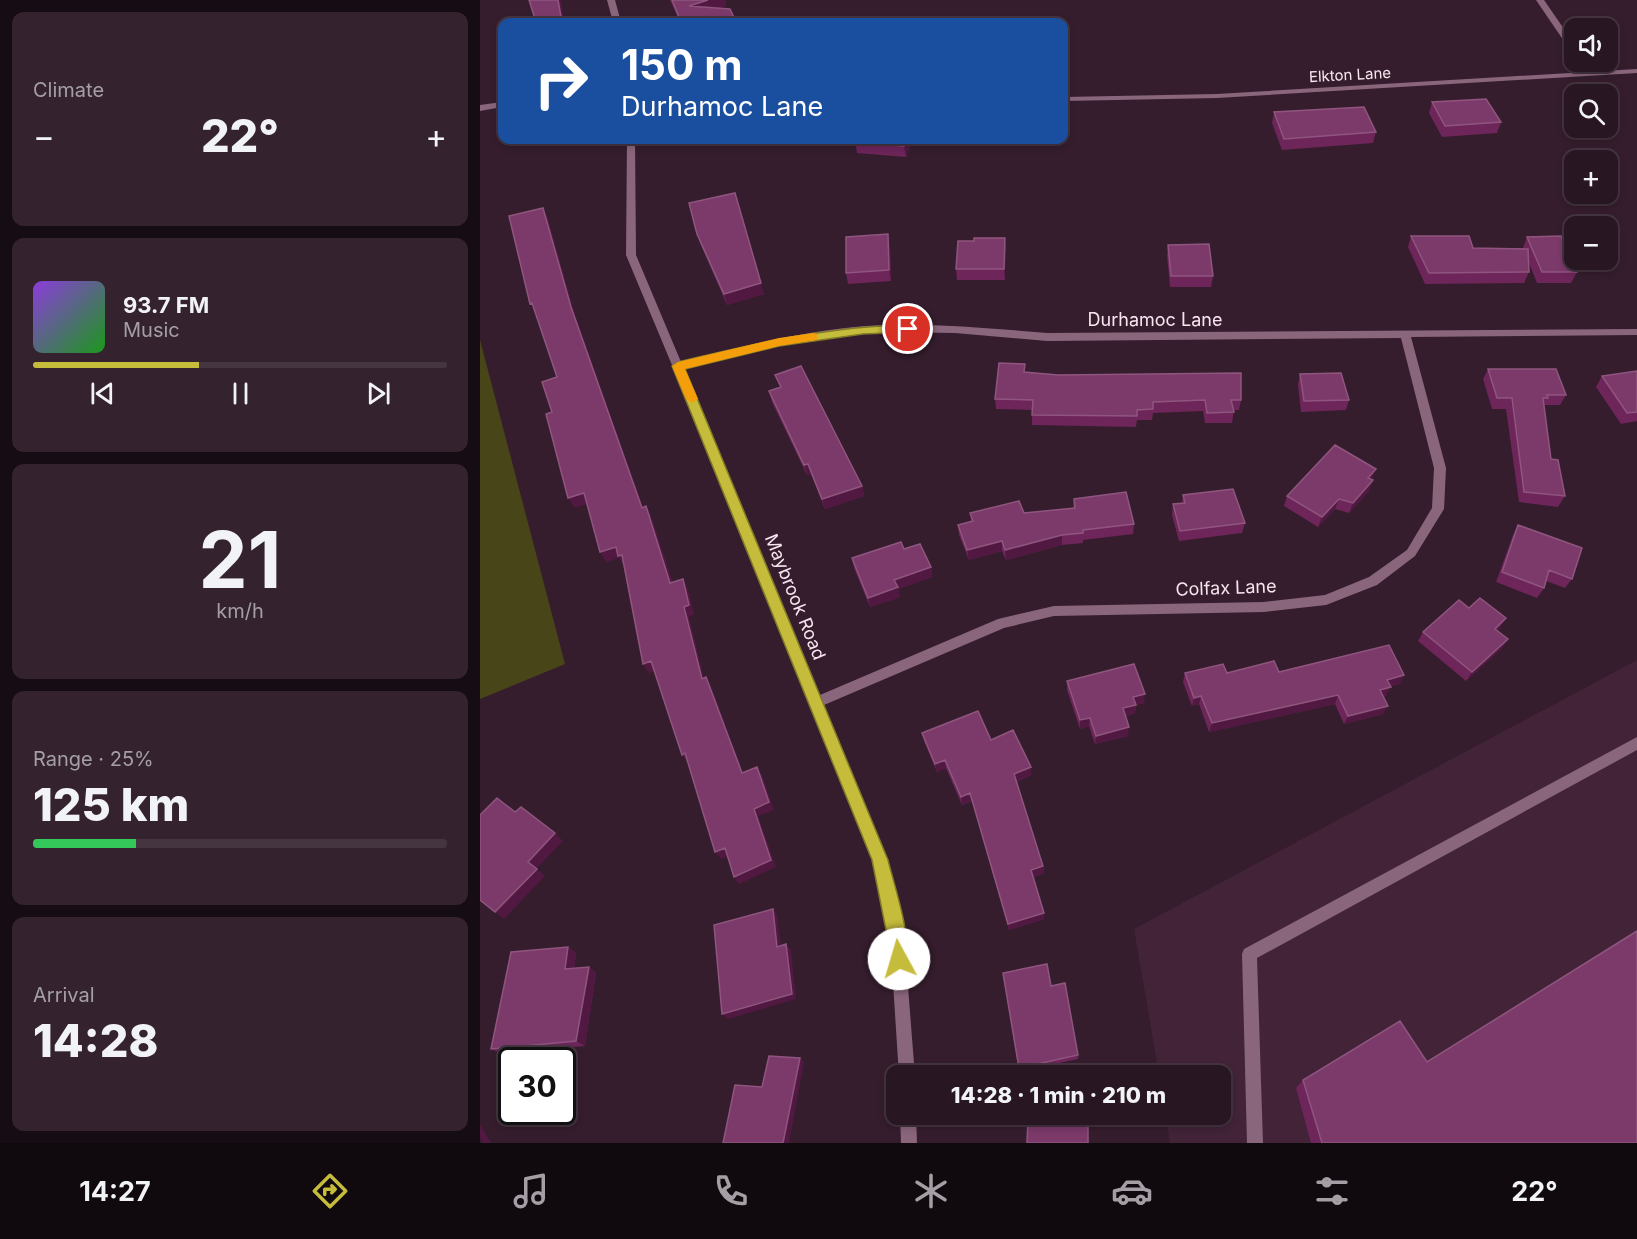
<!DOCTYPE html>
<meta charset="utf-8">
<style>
:root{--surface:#281622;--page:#34232f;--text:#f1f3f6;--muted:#a59fa5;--line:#443540;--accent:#c6bc3c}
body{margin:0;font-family:Inter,sans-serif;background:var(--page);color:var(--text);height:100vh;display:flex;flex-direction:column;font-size:22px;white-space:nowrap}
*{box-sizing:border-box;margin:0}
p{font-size:20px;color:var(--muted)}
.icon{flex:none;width:33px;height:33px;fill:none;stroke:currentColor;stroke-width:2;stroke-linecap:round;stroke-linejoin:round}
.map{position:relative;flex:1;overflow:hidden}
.drawer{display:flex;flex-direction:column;gap:12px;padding:12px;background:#160c13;width:480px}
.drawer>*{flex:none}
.guide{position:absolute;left:18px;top:18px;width:570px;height:126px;border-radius:12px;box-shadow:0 3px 9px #0003,0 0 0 2px var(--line);background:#1a4fa0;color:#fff;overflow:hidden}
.buttons{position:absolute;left:1084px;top:18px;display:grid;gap:12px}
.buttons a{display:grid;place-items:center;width:54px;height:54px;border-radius:12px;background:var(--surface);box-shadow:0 3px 9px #0003,0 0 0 2px var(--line);font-size:30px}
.speed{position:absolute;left:18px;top:1047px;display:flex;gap:12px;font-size:30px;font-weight:700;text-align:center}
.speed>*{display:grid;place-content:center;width:78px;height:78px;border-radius:50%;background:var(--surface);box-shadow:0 3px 9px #0003,0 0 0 2px var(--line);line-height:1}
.speed .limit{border:3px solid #111;border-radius:9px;background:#fff;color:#111}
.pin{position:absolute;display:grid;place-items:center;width:51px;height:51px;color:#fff;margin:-26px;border:3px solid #fff;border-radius:50%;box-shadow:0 2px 6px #0007}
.me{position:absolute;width:66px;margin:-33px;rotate:354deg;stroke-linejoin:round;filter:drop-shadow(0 0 4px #0008)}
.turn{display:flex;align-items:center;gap:21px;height:126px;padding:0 24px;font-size:27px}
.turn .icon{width:78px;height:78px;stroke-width:2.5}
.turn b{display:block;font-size:42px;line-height:51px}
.big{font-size:45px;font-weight:800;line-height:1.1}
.drawer .widget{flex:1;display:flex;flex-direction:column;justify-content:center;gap:9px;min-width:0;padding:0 21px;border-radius:12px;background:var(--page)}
.drawer .dial{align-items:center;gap:0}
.dial b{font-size:78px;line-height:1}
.song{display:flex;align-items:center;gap:18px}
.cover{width:72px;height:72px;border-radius:9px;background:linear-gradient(135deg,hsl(270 70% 55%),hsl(120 70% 35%))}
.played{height:6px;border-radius:3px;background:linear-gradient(90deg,var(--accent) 40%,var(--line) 40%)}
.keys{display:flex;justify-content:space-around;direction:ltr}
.heat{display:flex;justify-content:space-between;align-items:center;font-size:33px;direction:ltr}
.charge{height:9px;border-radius:4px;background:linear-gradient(90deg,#34c759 25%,var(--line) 0)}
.trip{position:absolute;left:406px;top:1065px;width:345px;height:60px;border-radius:12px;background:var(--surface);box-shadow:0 3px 9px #0003,0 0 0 2px var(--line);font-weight:800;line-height:60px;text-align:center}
.tabs{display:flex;height:96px;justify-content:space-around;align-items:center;background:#10090e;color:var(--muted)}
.tabs .icon{width:42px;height:42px}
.tabs .active{color:var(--accent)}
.tabs b{font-size:27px;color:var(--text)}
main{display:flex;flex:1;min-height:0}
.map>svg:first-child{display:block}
.built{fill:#422338}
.green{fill:#484519}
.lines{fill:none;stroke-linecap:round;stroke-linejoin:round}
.lane{fill:#8a667d;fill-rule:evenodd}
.street{fill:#8a667d;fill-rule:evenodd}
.wall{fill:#6d255a}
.shaded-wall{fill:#511941}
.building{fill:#7c3a6a;stroke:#8f557f;stroke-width:1.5}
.route{fill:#c6bc3c;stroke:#817a27;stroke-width:1.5}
.slow{fill:#f59e0b}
.labels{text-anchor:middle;stroke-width:6;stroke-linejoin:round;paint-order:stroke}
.far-street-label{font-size:15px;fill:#f7e6f0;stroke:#351d2d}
.street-label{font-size:18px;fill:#f7e6f0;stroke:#351d2d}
</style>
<main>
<section class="drawer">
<div class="widget"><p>Climate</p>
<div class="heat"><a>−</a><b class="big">22°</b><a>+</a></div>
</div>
<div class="widget">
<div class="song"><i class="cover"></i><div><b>93.7 FM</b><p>Music</p></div></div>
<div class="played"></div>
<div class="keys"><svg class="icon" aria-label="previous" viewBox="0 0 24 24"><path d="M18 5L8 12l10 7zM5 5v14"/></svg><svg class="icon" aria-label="pause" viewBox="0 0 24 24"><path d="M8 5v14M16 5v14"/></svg><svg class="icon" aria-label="next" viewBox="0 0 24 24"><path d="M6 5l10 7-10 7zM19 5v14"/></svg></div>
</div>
<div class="widget dial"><b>21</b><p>km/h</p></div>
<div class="widget"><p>Range · 25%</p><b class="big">125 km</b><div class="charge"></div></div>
<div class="widget"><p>Arrival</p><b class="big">14:28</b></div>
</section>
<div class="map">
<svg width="1157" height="1143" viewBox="0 0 1157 1143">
<rect width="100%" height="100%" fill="#351d2d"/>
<!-- built -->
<path class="built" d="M1157,660v483h-467l-4,-28 55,-1v-38l-62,-1 -25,-146z"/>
<!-- green -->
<path class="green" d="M0,340l85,324 -85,35z"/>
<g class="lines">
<!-- lane -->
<path class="lane" d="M1157,737v13l-380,208 6,185h-16l-5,-189 2,-5z"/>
<!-- street -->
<path class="street" d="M127,0h8l6,22h-8z
M1056,0h8l31,45v8h-3z
M1157,69v4l-420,25 -153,3v-4l153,-3z
M22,102v5l-22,4v-6z
M147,140h8l1,115 45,107c61,-15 121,-31 184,-36 61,-4 121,2 182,7l590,-4v6l-226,2 35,131 -2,41 -29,47 -38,29 -51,20 -62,7 -210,4 -50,12 -180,77 63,155 17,76 11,140h-16l-9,-140 -17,-76 -125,-313 -122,-292zM406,332l69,1 92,8 354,-3 33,130 -2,40 -25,42 -38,27 -44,18 -61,7 -210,4 -56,13 -178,76 -136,-327c67,-16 133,-32 202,-36z
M420,1114h16l1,29h-16z"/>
</g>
<!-- wall -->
<path class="wall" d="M190,0h55l1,6 -8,2 18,14h-56z
M952,102l69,20 -4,11 -55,4 -13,-24z
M794,112l102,20 -3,11 -91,7 -10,-27z
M432,140l-6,17 -49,-4 -2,-11z
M217,234l67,60 -37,11 -26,-60z
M931,236l62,12h50l4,-11 50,35 -6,11h-34l-8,-20v9l-5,11 -99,1 -17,-37z
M525,238v42h-48l-1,-11 18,-28z
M410,245l1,36 -43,3 -2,-11z
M688,245l45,31 -2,11h-41l-3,-31z
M1008,369l78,26 -6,10h-16v1l7,53 14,37 -7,11 -39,-5 -13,-93h-14l-9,-30z
M1157,371v50l-16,3 -25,-37 6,-11z
M545,372l216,28 -2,10h-5l-2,13h-27l-2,-12 -50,2 -1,7h-15l-1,7 -104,-2v-15l-36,-1 -1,-10z
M820,374l49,26 -3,10 -45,2 -3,-27z
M295,375l87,111 2,10 -39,13 -14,-35 -4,1 -35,-73 -3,-11 11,-4z
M892,480l-3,11 -20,22 -14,-4 -17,18 -34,-21 3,-10z
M703,495l62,28 -3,10 -63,8 -7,-26 1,-11 9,-1z
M594,499l60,25 -1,10 -50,6v3l-21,2 -56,15 -4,-9 -33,9 -10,-25 -1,-10 13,-3 -1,-9h54l49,-5z
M1038,525l54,54 -7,9 -19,-7 -2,7 -7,10 -41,-16 17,-47z
M424,549l27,18 1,10 -34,12 2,8 -30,10 -16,-39 -2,-10z
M1020,628l-3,3 11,8 -6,9 -36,33 -48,-40 5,-9z
M799,672l121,12 -10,2 -4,10 -3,1v17l-39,10 -9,-20 -126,28 -10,-28 -7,2 -9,-24 2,-9z
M587,681l77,22 -8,2 -1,8 -9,3 2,20 -33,8 -6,-18 -9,3 -13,-39z
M442,733l69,7 40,27v8l-15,7 27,84 1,7 -11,4 11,36v6l-35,11 -37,-129 -10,4 -16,-37 -9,4 -13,-31z
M88,947l8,6 -2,15 15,-1 7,6 -11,73 -84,7 -10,-4z
M523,973l48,13 27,69v4l-59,13z
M947,1062l210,81h-326l-15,-55 7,-8z"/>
<!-- shaded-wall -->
<path class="shaded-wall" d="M78,0h3l3,22h-2z
M228,0h17l1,6 -34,11 -3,-11z
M426,140h6l-6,17 -2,-11z
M63,208l5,11 28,99 71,200 -5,-10 -71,-201z
M408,234l2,11 1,36 -2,-11z
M525,238l1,11 -1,31 -1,-11z
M281,283l3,11 -37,11 -3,-11z
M328,464l3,10 -4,1 -3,-10z
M896,469l-4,10 -7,9 3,-10z
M893,480l-4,11 -20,22 4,-10z
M382,486l2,10 -39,13 -3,-10z
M104,493l6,10 -15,5 -7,-10z
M859,499l-4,10 -17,18 4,-10z
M166,506l5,10 25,76 -6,-9z
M582,535v10l-56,15 -1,-10z
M522,541v10l-33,9 -2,-10z
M136,547l6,8 2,11 -5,-8 -13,4 -6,-10z
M451,567l1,10 -34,12 2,8 -30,10 -2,-9 26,-18z
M203,579l5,10 6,26 -5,1 17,72 -4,-9 -18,-72z
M1026,618l-6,10 -11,10 6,-9z
M1028,639l-6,9 -36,33 6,-9z
M171,661l6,9 -8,3 -6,-9z
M924,675l-4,9 -18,4 5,-8z
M226,677l5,9 35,95 -4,-8z
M911,687l-5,9 -11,3 5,-9z
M665,694l-1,9 -8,2 -1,8 -13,4 1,-9 10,-11z
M858,695l-3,9 -126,28 3,-9z
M721,696l-2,8 -7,2 2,-8z
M908,706l-5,8 -39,10 4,-8z
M610,718l-1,8 -9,3v-9z
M649,727l-1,9 -33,8 1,-8z
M205,753l2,10 -5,-8z
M465,760l1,8 -9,4 -2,-8z
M277,767l5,8 12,35 -16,6 18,51 -37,17 -5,-7z
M551,767v8l-16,7 -1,-8z
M490,793l2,8 -10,4 -1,-8z
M75,833l8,8 -27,28 -8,-7z
M245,848l5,7 -9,4 -6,-7z
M563,866l1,7 -12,4 -1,-7z
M57,869l8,7 -41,43 -9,-7z
M293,909l4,6 5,38 -5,-6z
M564,913v6l-35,11 -1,-6z
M306,944l5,6 5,49 -68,20 -6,-5z
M88,947l8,6 -3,22 -8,-6z
M109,967l7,6 -11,73 -9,-5z
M320,1058l4,4 -15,81h-6z
M0,1124l11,19h-8l-3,-5z"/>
<!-- building -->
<path class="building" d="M49,0h29l4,22h-26z
M192,0h36l-19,6 41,3 6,13h-55z
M1006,99l15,23 -56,4 -13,-24z
M884,107l12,25 -92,7 -10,-27z
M376,140h50l-2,6 -49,-4z
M255,193l26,90 -37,11 -27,-60 -8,-31z
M63,208l28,99 71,201 4,-2 24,77 13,-4 6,26 -5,2 18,72 4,-2 36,96 15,-6 12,35 -15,7 17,51 -37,17 -9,-29 -10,4 -30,-99 -3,2 -31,-94 -8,3 -21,-109 -4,1 -2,-9 -16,5 -16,-59 -16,5 -22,-84 6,-2 -10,-30 15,-5 -25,-74 -2,1 -21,-88z
M408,234l1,36 -43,3v-36z
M931,236h58l4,12 55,1 1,23 -100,1z
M1081,236l16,36h-35l-15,-35z
M494,238h31l-1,31h-48l2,-28h16z
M729,244l4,32h-42l-3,-31z
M519,363l26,1 -1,8 34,3 183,-2v27h-10l3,12 -27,1 -2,-13 -52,2v7l-16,1v6l-105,-1 1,-15 -38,-1z
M321,366l61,120 -40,13 -14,-35 -4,1 -35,-74 12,-4 -6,-12z
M1008,369h68l10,26h-19l1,3h-5l8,61 7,1 7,36 -41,-4 -12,-94h-15z
M1157,371v41l-10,1 -25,-37z
M861,373l8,27 -45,1 -4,-27z
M855,445l41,24 -8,9 5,2 -20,23 -14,-4 -17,18 -35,-21z
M753,489l12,34 -65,8 -7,-27 12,-1 -2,-8z
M646,492l8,32 -51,6v3l-21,2 -57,15 -3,-9 -35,9 -9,-25 15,-4 -3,-8 49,-12 5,12 51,-5 -1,-9z
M1038,525l64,23 -10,31 -23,-9 -5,18 -42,-16z
M421,542l3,7 16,-5 11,23 -37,13 4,7 -30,11 -16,-40z
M1000,598l26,20 -11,11 13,10 -36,33 -49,-40 36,-32 10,8z
M909,645l15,30 -17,5 4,7 -11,3 8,16 -40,10 -10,-21 -126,28 -11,-27 -7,2 -9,-25 38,-9 4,9 47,-12 5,11z
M654,664l11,30 -12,3 3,8 -13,3 6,19 -33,9 -6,-18 -10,2 -13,-39z
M498,711l13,29 22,-10 18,37 -17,7 29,92 -12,4 13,43 -36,11 -38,-131 -9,4 -16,-37 -10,4 -13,-31z
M17,798l18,14 6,-5 34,26 -27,29 9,7 -42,43 -15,-12v-85z
M293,909l4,38 9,-3 6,50 -70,20 -8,-89z
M1157,931v212h-315l-19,-63 97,-59 27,41z
M88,947l-3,22 24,-2 -13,74 -85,8 20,-97z
M567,964l4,22 14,-3 13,72 -59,13 -16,-95z
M289,1056l31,2 -17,85h-60l12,-58 27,2z
M548,1118l60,2v23h-61z"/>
<!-- route -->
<path class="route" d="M428,325l5,4 -1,3 -49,2 -84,12 -94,23 203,491c6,25 26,83 17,105l-6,3 -6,-3 -21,-105 -200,-494 6,-4c76,-18 151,-36 230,-37z"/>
<!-- slow -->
<path class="slow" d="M333,333l4,1v6l-38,6 -94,23 13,30 -6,4 -6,-4 -14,-33 6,-4 101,-24z"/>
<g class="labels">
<!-- far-street labels -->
<g class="far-street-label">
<text transform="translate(870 75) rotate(-3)" y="5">Elkton Lane</text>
</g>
<!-- street labels -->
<g class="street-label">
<text x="675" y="326">Durhamoc Lane</text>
<text transform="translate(746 588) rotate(-2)" y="6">Colfax Lane</text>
<text transform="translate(315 597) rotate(68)" y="6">Maybrook Road</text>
</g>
</g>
</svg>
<div class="buttons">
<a><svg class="icon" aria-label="sound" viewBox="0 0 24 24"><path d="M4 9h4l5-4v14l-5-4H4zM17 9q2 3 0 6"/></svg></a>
<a><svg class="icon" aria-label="search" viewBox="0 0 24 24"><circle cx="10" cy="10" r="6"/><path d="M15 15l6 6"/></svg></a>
<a>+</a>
<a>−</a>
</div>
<div class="speed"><div class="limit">30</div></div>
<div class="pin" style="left:428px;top:329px;background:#d93025"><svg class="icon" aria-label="arrive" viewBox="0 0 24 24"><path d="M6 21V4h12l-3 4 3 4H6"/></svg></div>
<svg class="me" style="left:419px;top:959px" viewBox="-20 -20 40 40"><circle r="19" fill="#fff"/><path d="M0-13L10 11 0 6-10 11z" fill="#c6bc3c"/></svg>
<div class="trip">14:28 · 1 min · 210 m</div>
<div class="guide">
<div class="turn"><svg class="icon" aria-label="right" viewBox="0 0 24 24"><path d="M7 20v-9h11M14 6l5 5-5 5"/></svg><div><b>150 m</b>Durhamoc Lane</div></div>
</div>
</div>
</main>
<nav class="tabs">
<b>14:27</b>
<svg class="icon active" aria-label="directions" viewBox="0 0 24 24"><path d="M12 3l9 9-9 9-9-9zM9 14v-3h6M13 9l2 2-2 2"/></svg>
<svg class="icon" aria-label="music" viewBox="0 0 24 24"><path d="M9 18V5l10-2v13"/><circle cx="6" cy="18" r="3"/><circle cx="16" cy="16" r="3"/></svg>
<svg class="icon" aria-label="phone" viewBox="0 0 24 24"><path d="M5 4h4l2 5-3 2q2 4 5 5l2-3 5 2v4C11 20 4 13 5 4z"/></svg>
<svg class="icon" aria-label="climate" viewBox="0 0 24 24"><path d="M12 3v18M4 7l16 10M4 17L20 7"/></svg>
<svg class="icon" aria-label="car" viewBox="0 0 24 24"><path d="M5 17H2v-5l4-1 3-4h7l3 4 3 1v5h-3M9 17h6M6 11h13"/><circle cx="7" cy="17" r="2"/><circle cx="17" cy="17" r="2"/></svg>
<svg class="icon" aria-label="filters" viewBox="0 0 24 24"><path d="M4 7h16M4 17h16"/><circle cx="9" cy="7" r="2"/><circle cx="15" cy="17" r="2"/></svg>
<b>22°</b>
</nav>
